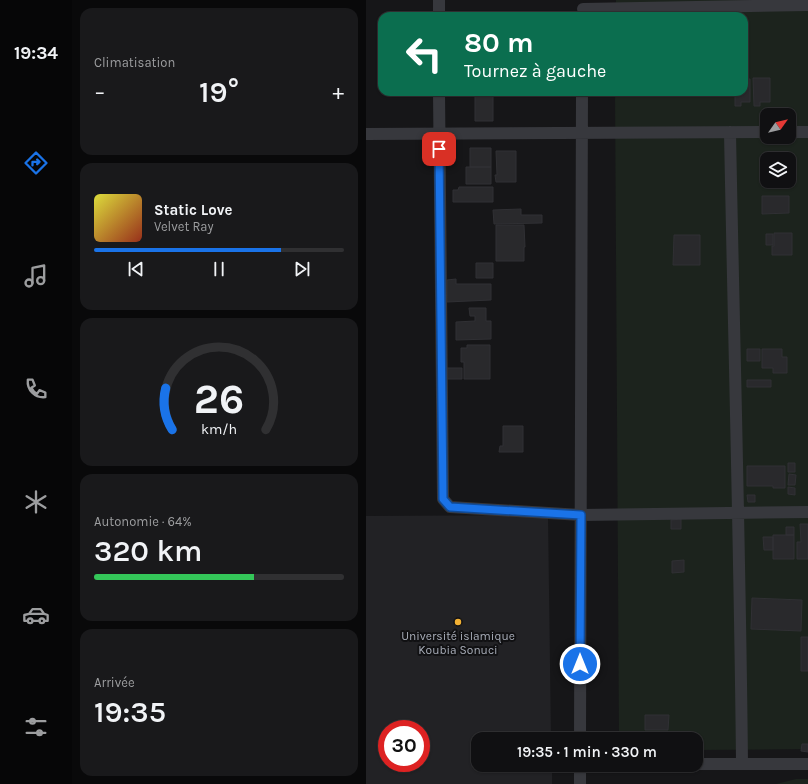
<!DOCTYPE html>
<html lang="fr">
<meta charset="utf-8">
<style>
:root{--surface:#101012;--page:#19191b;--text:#f1f3f6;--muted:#9c9d9f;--line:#303032;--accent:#1a73e8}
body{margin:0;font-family:Karla,sans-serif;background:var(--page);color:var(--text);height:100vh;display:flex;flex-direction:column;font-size:15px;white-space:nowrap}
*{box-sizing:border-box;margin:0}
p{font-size:13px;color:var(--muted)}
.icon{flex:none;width:22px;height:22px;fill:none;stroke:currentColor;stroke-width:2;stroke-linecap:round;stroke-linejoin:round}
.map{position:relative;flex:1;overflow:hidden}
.drawer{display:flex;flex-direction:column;gap:8px;padding:8px;background:#09090a;width:294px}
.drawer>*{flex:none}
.hud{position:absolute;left:12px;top:12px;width:370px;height:84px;border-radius:12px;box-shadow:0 1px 3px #0004,0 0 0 1px var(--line);background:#0b6e4f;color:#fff;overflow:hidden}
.needle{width:26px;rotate:56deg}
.controls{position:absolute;left:394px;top:108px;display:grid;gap:8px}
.controls a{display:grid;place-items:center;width:36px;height:36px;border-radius:8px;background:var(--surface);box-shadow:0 1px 3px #0004,0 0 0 1px var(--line);font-size:20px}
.speed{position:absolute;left:12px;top:720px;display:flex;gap:8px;font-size:20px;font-weight:700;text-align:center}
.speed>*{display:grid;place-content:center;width:52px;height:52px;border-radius:50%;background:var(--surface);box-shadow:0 1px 3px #0004,0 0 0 1px var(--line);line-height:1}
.speed .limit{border:6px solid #d22;background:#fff;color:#111}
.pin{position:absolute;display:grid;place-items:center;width:34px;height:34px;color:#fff;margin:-17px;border-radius:8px;box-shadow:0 2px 6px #0006}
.me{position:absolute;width:44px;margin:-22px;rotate:0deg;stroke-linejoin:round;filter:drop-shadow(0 0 3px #0008)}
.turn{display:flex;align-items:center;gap:14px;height:84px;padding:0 20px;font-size:18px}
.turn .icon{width:52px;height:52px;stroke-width:2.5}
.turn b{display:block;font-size:28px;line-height:34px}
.big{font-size:30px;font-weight:600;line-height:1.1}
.drawer .widget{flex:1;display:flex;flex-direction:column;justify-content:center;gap:6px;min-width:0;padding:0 14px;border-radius:12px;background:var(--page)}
.drawer .dial{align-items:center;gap:0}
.dial svg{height:104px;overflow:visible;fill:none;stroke:var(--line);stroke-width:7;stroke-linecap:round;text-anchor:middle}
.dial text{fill:var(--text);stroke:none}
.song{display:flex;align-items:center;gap:12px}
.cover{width:48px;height:48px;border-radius:6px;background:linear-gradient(135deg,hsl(60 70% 55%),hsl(10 70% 35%))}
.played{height:4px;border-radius:2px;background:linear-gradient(90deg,var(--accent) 75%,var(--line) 75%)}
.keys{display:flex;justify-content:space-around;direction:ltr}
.heat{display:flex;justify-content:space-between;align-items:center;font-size:22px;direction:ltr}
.charge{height:6px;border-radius:3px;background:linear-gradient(90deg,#34c759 64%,var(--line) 0)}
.trip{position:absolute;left:105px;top:732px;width:232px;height:40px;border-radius:12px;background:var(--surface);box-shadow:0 1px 3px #0004,0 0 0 1px var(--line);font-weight:600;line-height:40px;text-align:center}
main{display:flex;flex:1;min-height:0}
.menu{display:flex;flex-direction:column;width:72px;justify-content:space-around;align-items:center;background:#060607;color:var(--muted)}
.menu .icon{width:28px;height:28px}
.menu .current{color:var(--accent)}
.menu b{font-size:18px;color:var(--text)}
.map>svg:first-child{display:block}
.built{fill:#222225;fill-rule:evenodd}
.green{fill:#1c231d;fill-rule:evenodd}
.building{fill:#29292c;stroke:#303034}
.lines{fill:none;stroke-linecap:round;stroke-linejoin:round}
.minor{stroke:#37383d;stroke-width:12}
.route-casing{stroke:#114b97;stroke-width:10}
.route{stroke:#1a73e8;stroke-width:7}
.poi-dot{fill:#f2b134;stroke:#111113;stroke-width:1.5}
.labels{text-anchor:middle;stroke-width:4;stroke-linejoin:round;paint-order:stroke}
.poi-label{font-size:12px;fill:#a8adb8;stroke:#111113}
</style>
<main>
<nav class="menu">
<b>19:34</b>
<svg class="icon current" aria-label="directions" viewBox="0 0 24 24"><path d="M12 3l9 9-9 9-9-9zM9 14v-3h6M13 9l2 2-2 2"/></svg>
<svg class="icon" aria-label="music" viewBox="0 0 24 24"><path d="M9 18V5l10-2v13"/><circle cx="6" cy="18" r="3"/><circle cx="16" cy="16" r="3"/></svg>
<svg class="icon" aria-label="phone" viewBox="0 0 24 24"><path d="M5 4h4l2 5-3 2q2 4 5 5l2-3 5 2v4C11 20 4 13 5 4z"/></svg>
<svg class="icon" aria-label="climate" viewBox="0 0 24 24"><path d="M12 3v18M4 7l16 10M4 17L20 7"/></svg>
<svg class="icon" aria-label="car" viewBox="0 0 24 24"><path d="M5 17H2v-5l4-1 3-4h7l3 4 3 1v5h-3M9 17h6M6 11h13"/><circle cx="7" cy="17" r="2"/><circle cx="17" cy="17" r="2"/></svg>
<svg class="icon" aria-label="filters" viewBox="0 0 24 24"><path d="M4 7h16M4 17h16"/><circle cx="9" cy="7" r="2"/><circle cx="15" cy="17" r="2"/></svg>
</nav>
<section class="drawer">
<div class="widget"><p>Climatisation</p>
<div class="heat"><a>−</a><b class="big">19°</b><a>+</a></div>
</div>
<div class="widget">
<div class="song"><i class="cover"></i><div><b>Static Love</b><p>Velvet Ray</p></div></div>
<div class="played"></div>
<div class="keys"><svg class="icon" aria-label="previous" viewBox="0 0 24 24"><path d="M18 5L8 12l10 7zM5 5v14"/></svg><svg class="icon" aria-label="pause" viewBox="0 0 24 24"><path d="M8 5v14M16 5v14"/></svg><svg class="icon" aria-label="next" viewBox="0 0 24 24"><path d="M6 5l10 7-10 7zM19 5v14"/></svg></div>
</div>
<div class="widget dial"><svg viewBox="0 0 100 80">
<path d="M14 69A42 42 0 1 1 86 69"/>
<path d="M14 69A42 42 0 0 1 9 37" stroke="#1a73e8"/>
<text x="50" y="56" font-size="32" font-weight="700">26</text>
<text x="50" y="72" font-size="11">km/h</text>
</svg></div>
<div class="widget"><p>Autonomie · 64%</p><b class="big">320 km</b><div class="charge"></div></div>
<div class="widget"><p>Arrivée</p><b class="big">19:35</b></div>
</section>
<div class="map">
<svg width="442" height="784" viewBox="0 0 442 784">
<rect width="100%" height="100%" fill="#161618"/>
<!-- built -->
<path class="built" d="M182,515l3,224h-73v26h74v19h-186v-268zM21,729h34v34h-34z"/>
<!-- green -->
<path class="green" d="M250,0h192v749l-112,1v-11h-77l-4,-647h129v-76h-129zM401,115h22v22h-22zM401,159h22v22h-22z
M430,779h12v5h-32z"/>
<!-- building -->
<path class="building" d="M387,78h17v24h-10v4h-6z
M378,79h6v23h-9v4h-6v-14h9z
M109,92h18v29h-18z
M104,148h21v19h-21z
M130,151h20v31h-20l-1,-7h2z
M100,167h25v17h-25z
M93,187h34v15h-40v-12h5z
M396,196h27v17l-27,1z
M155,209v6h21v8l-48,1 -1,-14z
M130,225h28l1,22h-1v14h-28z
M408,233h18v22h-20v-9h2z
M400,234h7v11h-7z
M308,235h26v30h-27z
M110,263h17v15h-17z
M90,279v5h35v16l-44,2v-22z
M103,308h17v13h5v18l-35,1v-18l19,-1v-5h-5z
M101,345h23v34h-26v-17h-3v-14h6z
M381,349h13v12h-13z
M396,349h20v8h5v16h-14v-5h-11z
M80,368h16v11h-16z
M381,380h24v7h-24z
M137,426h20v26h-24l1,-6h3z
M422,463h7v9h-7z
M381,466h38v22h-12v-2h-26z
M423,474l7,1 -1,10h-7z
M422,487l7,1v7l-7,-1z
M381,495h8v7h-7z
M315,519v10h-10v-9z
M434,524h8v35h-11v-17h4z
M420,527h8v8h-8z
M407,535h21v24h-21z
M397,537h10v13h-9z
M318,560v12l-12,1v-12z
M386,598l50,2 -1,31 -50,-2z
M435,637h7v34h-7z
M279,715h24l-1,15h-23z
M436,744h6v8l-7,-1z"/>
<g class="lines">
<!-- minor -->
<path class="minor" d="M73,0v16
M217,9l225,-4
M73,92l4,407 7,8 131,8 227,-3
M364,132c4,211 10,421 12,632
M423,132h19
M0,134l401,-2
M214,739l2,-647
M330,764h112
M214,784v-19"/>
</g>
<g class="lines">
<!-- route casing -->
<g class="route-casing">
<path id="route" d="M73,149l4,350 7,8 131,8 -1,149"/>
</g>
<!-- route -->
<use href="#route" class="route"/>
</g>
<!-- markers -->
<circle class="poi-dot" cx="92" cy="622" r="4"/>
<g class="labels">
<!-- poi labels -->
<g class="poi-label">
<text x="92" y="640">Université islamique<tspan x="92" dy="14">Koubia Sonuci</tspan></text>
</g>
</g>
</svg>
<div class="controls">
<a><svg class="needle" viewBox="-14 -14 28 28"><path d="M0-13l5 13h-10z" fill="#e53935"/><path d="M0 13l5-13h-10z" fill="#9c9d9f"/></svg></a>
<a><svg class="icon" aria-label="layers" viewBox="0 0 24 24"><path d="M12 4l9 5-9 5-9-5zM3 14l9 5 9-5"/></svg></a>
</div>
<div class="speed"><div class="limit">30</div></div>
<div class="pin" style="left:73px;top:149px;background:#d93025"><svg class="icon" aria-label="arrive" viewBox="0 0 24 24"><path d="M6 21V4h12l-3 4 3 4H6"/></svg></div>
<svg class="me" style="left:214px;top:664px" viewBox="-20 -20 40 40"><circle r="17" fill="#1a73e8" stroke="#fff" stroke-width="3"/><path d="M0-11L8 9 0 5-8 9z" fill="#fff"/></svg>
<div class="trip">19:35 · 1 min · 330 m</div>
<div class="hud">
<div class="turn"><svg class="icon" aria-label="left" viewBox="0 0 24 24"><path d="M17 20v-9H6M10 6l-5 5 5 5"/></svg><div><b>80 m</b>Tournez à gauche</div></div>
</div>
</div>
</main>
